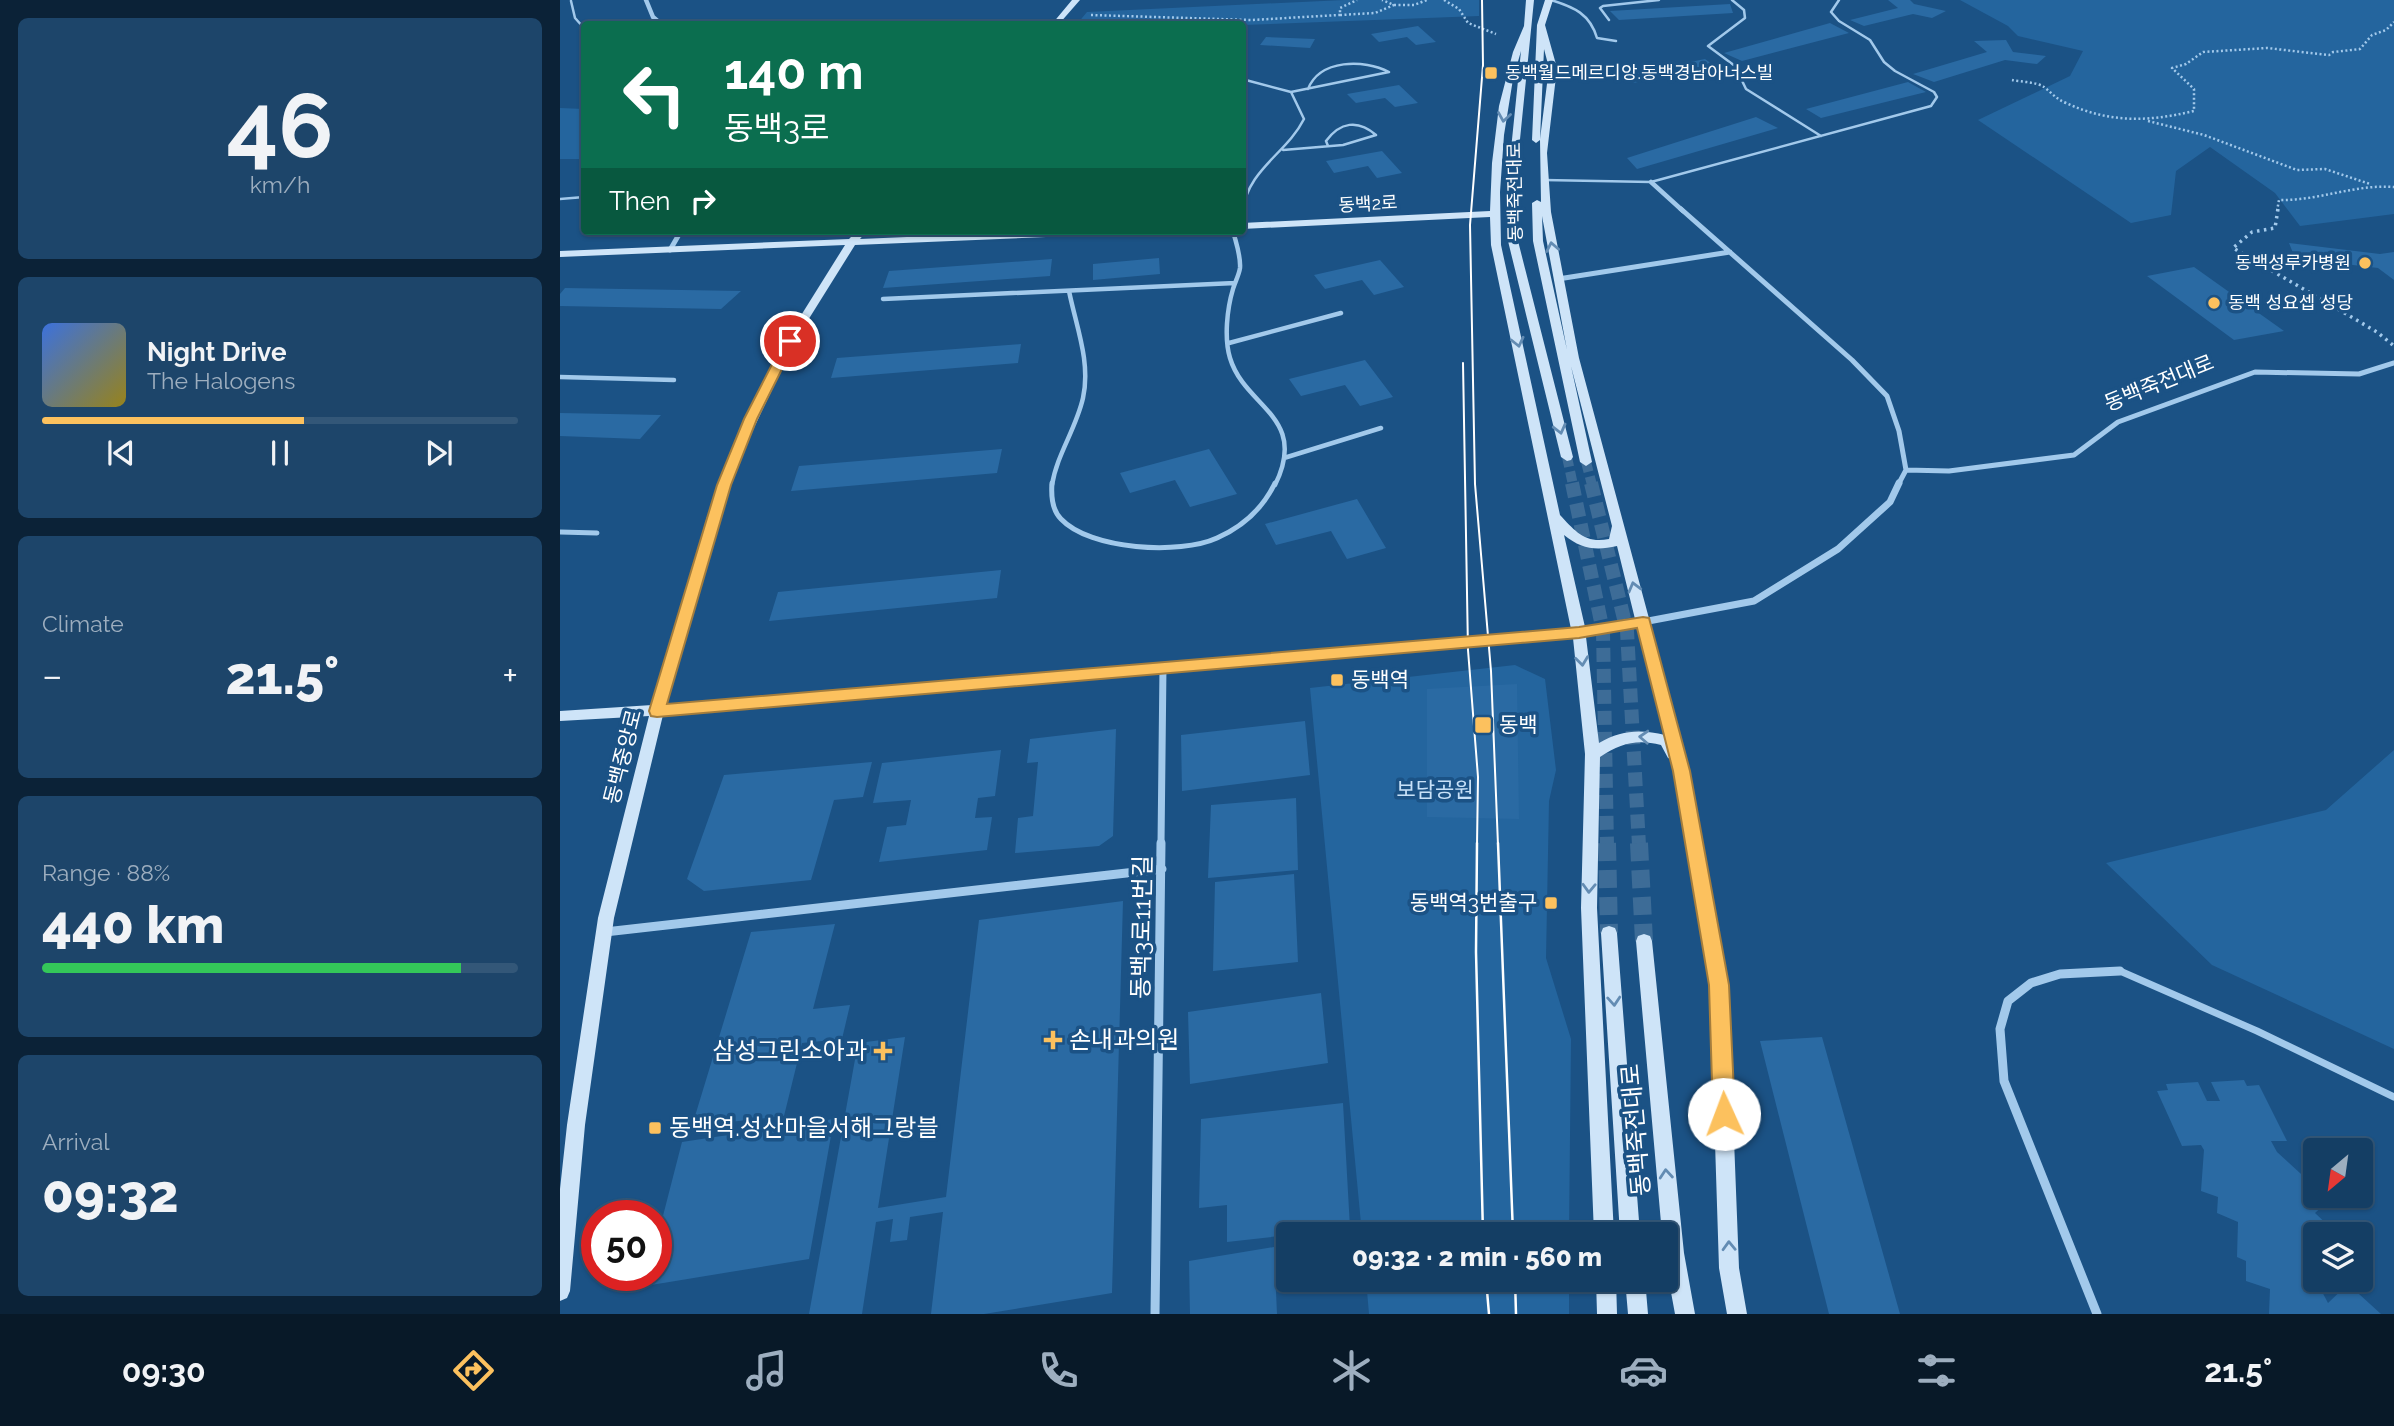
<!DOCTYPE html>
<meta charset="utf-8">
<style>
:root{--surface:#143e64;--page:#1d456a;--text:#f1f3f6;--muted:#9daebf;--line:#335778;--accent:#fcc15e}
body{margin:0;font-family:Raleway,"Noto Sans KR",sans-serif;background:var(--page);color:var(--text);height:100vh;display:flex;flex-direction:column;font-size:26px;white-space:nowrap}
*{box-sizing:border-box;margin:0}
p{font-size:23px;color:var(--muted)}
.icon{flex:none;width:38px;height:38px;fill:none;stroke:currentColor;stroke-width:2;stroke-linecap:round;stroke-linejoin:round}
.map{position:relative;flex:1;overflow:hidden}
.side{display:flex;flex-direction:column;gap:18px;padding:18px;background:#0b2237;width:560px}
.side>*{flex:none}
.hud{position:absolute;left:21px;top:21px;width:665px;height:214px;border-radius:7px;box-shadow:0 2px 5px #0004,0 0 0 2px var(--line);background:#0b6e4f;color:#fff;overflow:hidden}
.needle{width:46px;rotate:209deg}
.controls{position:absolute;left:1743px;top:1138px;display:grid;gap:14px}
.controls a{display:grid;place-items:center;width:70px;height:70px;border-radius:7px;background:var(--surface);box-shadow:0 2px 5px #0004,0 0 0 2px var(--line);font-size:35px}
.speed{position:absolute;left:21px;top:1200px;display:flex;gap:14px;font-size:35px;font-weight:700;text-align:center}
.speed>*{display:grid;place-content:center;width:91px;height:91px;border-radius:50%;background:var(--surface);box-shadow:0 2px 5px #0004,0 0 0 2px var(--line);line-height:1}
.speed .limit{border:10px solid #d22;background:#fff;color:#111}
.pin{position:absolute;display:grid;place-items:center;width:60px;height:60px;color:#fff;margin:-30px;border:4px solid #fff;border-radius:50%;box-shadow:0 2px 7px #0007}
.me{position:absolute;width:77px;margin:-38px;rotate:358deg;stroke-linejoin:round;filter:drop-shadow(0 0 5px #0008)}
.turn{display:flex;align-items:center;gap:24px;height:147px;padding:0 28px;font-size:32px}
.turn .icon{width:91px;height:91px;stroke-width:2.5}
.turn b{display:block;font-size:49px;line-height:60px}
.then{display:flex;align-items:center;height:66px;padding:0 28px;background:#0003;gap:14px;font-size:26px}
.big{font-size:52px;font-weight:800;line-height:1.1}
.side .card{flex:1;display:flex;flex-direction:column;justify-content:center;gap:10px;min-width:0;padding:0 24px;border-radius:10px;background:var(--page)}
.side .dial{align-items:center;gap:0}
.dial b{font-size:91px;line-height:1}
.song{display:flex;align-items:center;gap:21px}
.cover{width:84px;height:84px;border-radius:10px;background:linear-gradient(135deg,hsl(220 70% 55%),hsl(50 70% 35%))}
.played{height:7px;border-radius:4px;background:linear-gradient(90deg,var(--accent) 55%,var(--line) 55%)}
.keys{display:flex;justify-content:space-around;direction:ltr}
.heat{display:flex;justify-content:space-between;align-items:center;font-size:38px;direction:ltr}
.charge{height:10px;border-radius:5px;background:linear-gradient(90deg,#34c759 88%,var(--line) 0)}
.trip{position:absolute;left:716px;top:1222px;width:402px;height:70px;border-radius:7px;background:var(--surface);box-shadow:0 2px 5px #0004,0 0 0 2px var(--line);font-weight:800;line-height:70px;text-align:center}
.menu{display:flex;height:112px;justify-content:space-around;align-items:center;background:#081928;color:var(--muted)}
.menu .icon{width:49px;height:49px}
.menu .selected{color:var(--accent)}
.menu b{font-size:32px;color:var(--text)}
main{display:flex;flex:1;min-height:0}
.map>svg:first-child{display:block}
.green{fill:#24659e}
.building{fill:#2a6aa3}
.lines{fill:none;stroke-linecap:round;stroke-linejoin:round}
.secondary-tunnel-far2{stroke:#3d6c97;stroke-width:10;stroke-dasharray:10 5;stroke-linecap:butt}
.secondary-tunnel-far1{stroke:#3d6c97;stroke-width:14;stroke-dasharray:14 7;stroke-linecap:butt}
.secondary-tunnel{stroke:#3d6c97;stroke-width:18;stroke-dasharray:18 9;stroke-linecap:butt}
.path-far1{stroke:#a2c9eb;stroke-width:2.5;stroke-dasharray:2 2.5;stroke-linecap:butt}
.path{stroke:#a2c9eb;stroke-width:3.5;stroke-dasharray:2.5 4.5;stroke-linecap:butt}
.lane-far3{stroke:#a2c9eb;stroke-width:2.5}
.lane-far2{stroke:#a2c9eb;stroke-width:4.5}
.lane-far1{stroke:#a2c9eb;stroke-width:5}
.lane{stroke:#a2c9eb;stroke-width:7}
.street-far3{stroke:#a2c9eb;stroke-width:4.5}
.street-far2{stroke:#a2c9eb;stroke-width:5}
.street-far1{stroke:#a2c9eb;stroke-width:7}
.street{stroke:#a2c9eb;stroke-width:9}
.secondary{fill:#cee4f8;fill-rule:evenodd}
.tram-far1{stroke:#fff;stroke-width:2}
.tram{stroke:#fff;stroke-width:2.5}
.oneway{stroke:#638cb3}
.route{fill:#fcc15e;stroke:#a47d3d;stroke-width:2}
.poi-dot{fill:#fcc15e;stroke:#1b5285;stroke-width:2.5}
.labels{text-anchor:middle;stroke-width:7;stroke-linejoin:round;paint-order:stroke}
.far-poi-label{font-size:18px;fill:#fff;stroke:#1b5285;text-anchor:start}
.far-street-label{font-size:18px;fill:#fff;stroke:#1b5285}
.street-label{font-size:21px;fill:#fff;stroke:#1b5285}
.poi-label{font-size:21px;fill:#fff;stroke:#1b5285;text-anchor:start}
.park-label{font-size:21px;fill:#c7e1f8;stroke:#1b5285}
.near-street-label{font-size:24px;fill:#fff;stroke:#1b5285}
.near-poi-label{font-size:24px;fill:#fff;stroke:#1b5285;text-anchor:start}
</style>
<main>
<section class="side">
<div class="card dial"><b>46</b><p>km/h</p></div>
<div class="card">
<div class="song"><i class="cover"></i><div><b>Night Drive</b><p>The Halogens</p></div></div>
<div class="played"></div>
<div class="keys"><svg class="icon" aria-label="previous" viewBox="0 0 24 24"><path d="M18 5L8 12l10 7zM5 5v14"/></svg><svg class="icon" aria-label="pause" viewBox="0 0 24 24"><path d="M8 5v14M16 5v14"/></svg><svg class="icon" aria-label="next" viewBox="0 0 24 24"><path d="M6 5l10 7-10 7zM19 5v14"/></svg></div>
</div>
<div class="card"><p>Climate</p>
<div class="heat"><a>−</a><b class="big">21.5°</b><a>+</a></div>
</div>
<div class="card"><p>Range · 88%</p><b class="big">440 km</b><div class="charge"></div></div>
<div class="card"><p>Arrival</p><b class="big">09:32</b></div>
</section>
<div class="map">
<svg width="1834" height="1314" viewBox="0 0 1834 1314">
<rect width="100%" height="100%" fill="#1b5285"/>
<!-- green -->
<path class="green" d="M784,0h135v16l-236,9 -166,-1 10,-12z
M1400,0h434v214l-94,12 -25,-33 -65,-46 -34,24 -5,44 -40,8 -153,-103 92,-44 13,-25 -65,-15 -10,-10z
M0,108l24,1v50h-24z
M955,665l30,14 11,91 -7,31 -3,157 25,81 -2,195h-207l-52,-546z
M1834,750v299l-182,-84 -106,-102 220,-53z
M806,1279h203v35h-200z"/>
<!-- building -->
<path class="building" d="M1328,0h22l4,4 32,7 -14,7 -19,-4 -49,12 -14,-6 48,-12z
M1170,4l3,9 -114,7 -9,-9z
M1270,23l19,10 -107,28 -18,-8z
M858,26l18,16 -20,3 -9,-8 -28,5 -8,-8z
M706,37l49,2 -5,9 -50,-3z
M1446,40l7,12 33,4 -9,8 -32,-4 -71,22 -21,-8 74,-22 -13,-11z
M1145,59l11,8 -83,16 -7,-8z
M1348,82l18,10 -105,26 -15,-9z
M839,85l19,18 -23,4 -10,-9 -29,5 -9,-9z
M1196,117l22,11 -141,41 -10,-11z
M822,151l20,22 -25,5 -9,-12 -34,7 -8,-12z
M1729,243l91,11 14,-2v28l-16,-12 -83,-10z
M599,258l1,16 -67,6v-16z
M492,259l-2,17 -167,12 6,-17z
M820,260l24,27 -30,8 -12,-15 -37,9 -11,-14z
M1634,267l90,64 -50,9 -87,-64z
M5,288l176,3 -20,18 -161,-3v-12z
M461,344l-3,19 -187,15 6,-20z
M805,360l28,37 -33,9 -15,-21 -44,11 -12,-17z
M0,413l101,2 -21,24 -80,-3z
M442,449l-5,24 -206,18 8,-25z
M649,449l28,45 -47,13 -15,-27 -45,13 -10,-20z
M797,499l29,49 -39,11 -16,-28 -55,14 -11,-21z
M441,570l-4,28 -228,23 9,-29z
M957,684l2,135 -92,-2v-128z
M745,721l5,54 -128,16 -1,-56z
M556,729l-3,107 -14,10 -84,7 3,-35 15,-2 5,-54 -11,1 3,-24z
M441,750l-6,46 -17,2 -3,20 17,-1 -5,33 -108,12 8,-35 19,-2 5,-25 -38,3 9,-40z
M312,762l-9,35 -29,3 -23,80 -107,11 -17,-12 37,-104z
M736,798l2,72 -90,8 3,-73z
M734,874l4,88 -85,9 2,-89z
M563,901l-11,392 -128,21h-53l12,-102 -33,5 -3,23 -17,2 3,-23 -17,3 -14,92h-53l49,-271 47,-6 -27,171 68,-11 33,-277z
M275,924l-22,85 37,-4 -8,34 -40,4 -18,73 -92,10 59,-194z
M761,993l7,70 -138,21 -2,-72z
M1262,1037l78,277h-71l-69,-273z
M1684,1080l3,6 12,-1 28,56h-16l6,11 35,32 -5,5 17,16 -9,8 18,17 -5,4h-13v45h8l-5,5 10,19 20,-19 33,30h-112l1,-25 -24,-8v-20l-9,-4 1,-35 -21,-9 1,-16 -17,-6 3,-41 -3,-5 -19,1 -25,-55 11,-1 -2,-6 32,-2 9,19h13l-9,-19z
M783,1103l7,125 -123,14v-37l-28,3 2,-89z
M274,1119l-25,140 -164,27 3,-10h8v-33l26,-101z
M714,1247l3,67h-87l-1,-53z"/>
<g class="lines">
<!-- secondary-tunnel-far2 -->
<path class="secondary-tunnel-far2" d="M1007,457l6,28
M1026,462l6,23"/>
<!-- secondary-tunnel-far1 -->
<path class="secondary-tunnel-far1" d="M1012,483l31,148 4,214
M1031,483l36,148 12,214"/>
<!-- secondary-tunnel -->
<path class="secondary-tunnel" d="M1047,843l2,90
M1079,843l5,98"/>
<!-- path-far1 -->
<path class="path-far1" d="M884,0l15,9 9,14 28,11
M834,5h20l13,-5
M531,15l160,5 89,-5v-7l17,-8
M780,15l35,-2 19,-8 -12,-5
M1452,80c9,2 25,2 32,7 8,6 12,12 22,16 43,20 82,19 128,8v-22l-22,-21 14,-4 17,-12 64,-4 62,7 4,-3 27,-3 12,-14 14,-5 8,-8
M1588,121l56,14 93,35 28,-1 45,15
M1717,211l2,-11c39,1 76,-16 115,-13"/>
<!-- path -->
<path class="path" d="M1718,209l-3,19 -23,4 -19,16 144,84 17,14"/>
<!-- lane-far3 -->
<path class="lane-far3" d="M991,0c23,7 39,14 46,38l19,3
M1172,0l12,10 1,8 -37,28 27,20 11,23 75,47
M11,1l4,17 9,10
M1049,20l-9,-12 3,-2 56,-6
M682,79l49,13 13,27c-17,34 -57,51 -61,92
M731,92l98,-20c-25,-13 -69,-13 -81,17
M723,150l60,-5 33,-10c-18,-16 -36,-13 -50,6l2,5
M984,180l107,2 280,-76 6,-9 -3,-5 -39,-21 -11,-9 -14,-22 -31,-19 -8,-9 8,-12
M0,199l24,-2"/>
<!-- lane-far2 -->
<path class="lane-far2" d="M682,215l1,-6
M673,231c3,12 8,25 7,37 -1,7 -5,14 -7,21 -6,20 -9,49 -3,69 15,50 79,58 45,127
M323,299l352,-16
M669,343l112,-30
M0,377l114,3
M724,458l97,-30
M492,485c5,-31 24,-56 31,-87 8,-36 -7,-72 -14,-107"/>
<!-- lane-far1 -->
<path class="lane-far1" d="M492,483c-1,13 0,27 9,36 29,31 119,36 156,19 25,-11 46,-30 58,-55
M0,532l37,1"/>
<!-- lane -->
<path class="lane" d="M1560,971l137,60 137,66"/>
<!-- street-far3 -->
<path class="street-far3" d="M86,0l7,17 8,7
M1091,182l32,29"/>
<!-- street-far2 -->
<path class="street-far2" d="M1121,209l171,151 35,36 12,35 7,39 -8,15
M110,250l11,-19
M998,279l172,-27
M1346,470l43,1 125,-16 44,-33 137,-50 104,2 35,-11"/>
<!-- street-far1 -->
<path class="street-far1" d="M1083,622l111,-21 84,-52 52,-47 9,-19
M601,845l2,-179"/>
<!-- street -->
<path class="street" d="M45,932l557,-63
M595,1314l6,-471
M1537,1314l-93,-233 -4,-52 8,-28 23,-18 29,-9 60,-3"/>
<!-- secondary -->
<path class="secondary" d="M512,0h8l-21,24h-7z
M966,0h8l-18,179 2,62 55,216 -2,3 -4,1 -6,-4 -53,-216v-62l13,-128 -8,28 -9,56 -4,57 1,53 59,270c15,16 25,29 49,24l3,-13 -41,-160 21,96 -6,4 -6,-4 -47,-221 -1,-38 5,-3 4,2 -1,-62 -4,3 -4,-3 5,-115 8,-25h8l-8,25 12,43 -10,85 4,59 28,146 111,413 38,214 11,283 8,46h-20l-8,-46 -9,-283 -36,-214 -3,-12 -3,-1 -7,-13c-24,-6 -40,-2 -61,12l-3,151 17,326h-20l-13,-326 4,-154 -12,-116 -910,77 -49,203 -29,207 -15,166 -3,7 -7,3v-112l7,-64 31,-207 51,-202 -89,5v-10l92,-6 55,-188 24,-66 54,-110 60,-96 -285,12v-6l289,-12 8,-8h10l-7,8 188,-8h75l-5,3 -263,11 -60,96 -52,110 -24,66 -53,187 905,-75 -80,-384 -1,-28 -248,12v-6l248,-12 2,-48 7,-57 14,-54 11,-26zM984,49l5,19 -9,71zM982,216l25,134 -24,-109zM1004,535c17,14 32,16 53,11l18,73 -50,8zM1078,628l27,107c-24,-6 -44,-5 -66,8l-13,-106z
M1049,926l6,2 2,5 23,301h-20l-19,-301 2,-5z
M1084,934l6,2 2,5 32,312 11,61h-20l-9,-49v-31h-4l-26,-293 2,-5z
M1036,1279h20l1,35h-20z
M1065,1279h20l3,35h-20z"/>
<!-- tram-far1 -->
<path class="tram-far1" d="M922,0l1,65 -13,160 5,259 16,187 7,174
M903,363l5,287 10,127 -1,68"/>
<!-- tram -->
<path class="tram" d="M917,843l-1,109 7,282
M938,843l15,391
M926,1279l3,35
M955,1279l1,35"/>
</g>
<!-- one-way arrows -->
<defs><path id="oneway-chevron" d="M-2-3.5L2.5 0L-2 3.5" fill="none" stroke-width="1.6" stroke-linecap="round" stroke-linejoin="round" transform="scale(1.75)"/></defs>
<g class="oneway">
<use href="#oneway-chevron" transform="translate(944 117) rotate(99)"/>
<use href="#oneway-chevron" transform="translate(992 247) rotate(-101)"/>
<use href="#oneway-chevron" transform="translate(958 342) rotate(77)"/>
<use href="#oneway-chevron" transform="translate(1000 429) rotate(76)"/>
<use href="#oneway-chevron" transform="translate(1074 587) rotate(-105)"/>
<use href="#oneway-chevron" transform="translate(1022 661) rotate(83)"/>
<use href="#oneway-chevron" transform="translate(1084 737) rotate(-177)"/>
<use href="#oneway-chevron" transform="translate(1029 888) rotate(92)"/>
<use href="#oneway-chevron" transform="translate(1054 1001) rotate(86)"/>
<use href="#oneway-chevron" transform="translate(1106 1174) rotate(-95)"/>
<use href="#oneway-chevron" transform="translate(1169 1246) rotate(-92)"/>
</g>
<!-- route -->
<path class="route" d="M230,337l6,4 -39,78 -26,66 -64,219 912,-77 64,-10 6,1 41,153 39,214 6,129 -4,7 -7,3 -8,-3 -3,-7 -4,-129 -36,-214 -36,-143 -58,10 -922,79 -6,-1 -2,-5 68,-226 27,-66 40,-78z"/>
<!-- markers -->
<g class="poi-dot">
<rect x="924" y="66" width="14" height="14" rx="3.5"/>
<circle cx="1805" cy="263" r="7"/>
<circle cx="1654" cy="303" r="7"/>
<rect x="770" y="673" width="14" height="14" rx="3.5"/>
<rect x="914" y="716" width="18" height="18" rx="3.5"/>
<rect x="984" y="896" width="14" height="14" rx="3.5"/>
<path d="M489.5 1029.5h7v7h7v7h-7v7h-7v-7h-7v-7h7z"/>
<path d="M319.5 1040.5h7v7h7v7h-7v7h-7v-7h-7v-7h7z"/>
<rect x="88" y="1121" width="14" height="14" rx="3.5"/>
</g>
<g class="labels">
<!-- far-poi labels -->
<g class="far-poi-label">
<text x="945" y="79">동백월드메르디앙.동백경남아너스빌</text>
<text x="1791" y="269" text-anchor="end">동백성루카병원</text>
<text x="1668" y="309">동백 성요셉 성당</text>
</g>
<!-- far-street labels -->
<g class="far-street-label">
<text transform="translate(955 192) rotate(-91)" y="6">동백죽전대로</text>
<text transform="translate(808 204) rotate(-3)" y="6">동백2로</text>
</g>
<!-- street labels -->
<g class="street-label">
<text transform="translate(1599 383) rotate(-22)" y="7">동백죽전대로</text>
<text transform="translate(63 757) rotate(-76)" y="7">동백중앙로</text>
</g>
<!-- poi labels -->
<g class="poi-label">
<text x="791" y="687">동백역</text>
<text x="939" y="732">동백</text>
<text x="977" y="910" text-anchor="end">동백역3번출구</text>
</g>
<!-- park labels -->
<g class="park-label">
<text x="875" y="797">보담공원</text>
</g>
<!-- near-street labels -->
<g class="near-street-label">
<text transform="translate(582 927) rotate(-89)" y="8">동백3로11번길</text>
<text transform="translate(1076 1130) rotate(-95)" y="8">동백죽전대로</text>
</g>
<!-- near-poi labels -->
<g class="near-poi-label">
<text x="509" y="1048">손내과의원</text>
<text x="307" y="1059" text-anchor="end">삼성그린소아과</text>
<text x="109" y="1136">동백역.성산마을서해그랑블</text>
</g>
</g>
</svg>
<div class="controls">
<a><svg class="needle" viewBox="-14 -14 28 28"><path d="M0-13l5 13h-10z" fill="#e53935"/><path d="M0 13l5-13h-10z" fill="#9daebf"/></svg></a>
<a><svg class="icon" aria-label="layers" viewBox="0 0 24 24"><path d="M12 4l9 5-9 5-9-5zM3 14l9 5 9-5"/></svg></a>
</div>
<div class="speed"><div class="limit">50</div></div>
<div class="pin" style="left:230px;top:341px;background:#d93025"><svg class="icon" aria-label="arrive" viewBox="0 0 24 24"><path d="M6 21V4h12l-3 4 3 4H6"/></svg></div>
<svg class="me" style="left:1164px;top:1114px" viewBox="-20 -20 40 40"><circle r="19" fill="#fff"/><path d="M0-13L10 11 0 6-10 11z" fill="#fcc15e"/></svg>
<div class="trip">09:32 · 2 min · 560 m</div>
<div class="hud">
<div class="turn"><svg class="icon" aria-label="left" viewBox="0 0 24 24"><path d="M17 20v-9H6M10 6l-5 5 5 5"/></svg><div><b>140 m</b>동백3로</div></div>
<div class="then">Then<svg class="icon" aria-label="right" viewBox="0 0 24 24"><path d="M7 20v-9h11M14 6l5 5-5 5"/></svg></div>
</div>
</div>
</main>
<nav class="menu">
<b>09:30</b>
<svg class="icon selected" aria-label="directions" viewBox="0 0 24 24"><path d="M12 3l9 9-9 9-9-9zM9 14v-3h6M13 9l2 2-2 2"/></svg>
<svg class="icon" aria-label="music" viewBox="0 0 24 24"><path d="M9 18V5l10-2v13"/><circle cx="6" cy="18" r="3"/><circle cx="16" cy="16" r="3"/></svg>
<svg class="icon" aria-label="phone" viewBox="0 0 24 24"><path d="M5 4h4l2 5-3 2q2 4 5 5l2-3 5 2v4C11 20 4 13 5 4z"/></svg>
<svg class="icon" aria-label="climate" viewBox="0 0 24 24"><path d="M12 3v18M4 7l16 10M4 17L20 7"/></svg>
<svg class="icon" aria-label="car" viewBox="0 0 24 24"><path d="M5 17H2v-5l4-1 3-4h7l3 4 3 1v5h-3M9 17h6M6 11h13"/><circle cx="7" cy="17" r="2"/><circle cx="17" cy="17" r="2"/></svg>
<svg class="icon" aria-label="filters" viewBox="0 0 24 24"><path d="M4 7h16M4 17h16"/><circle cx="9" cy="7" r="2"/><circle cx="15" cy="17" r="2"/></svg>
<b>21.5°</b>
</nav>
